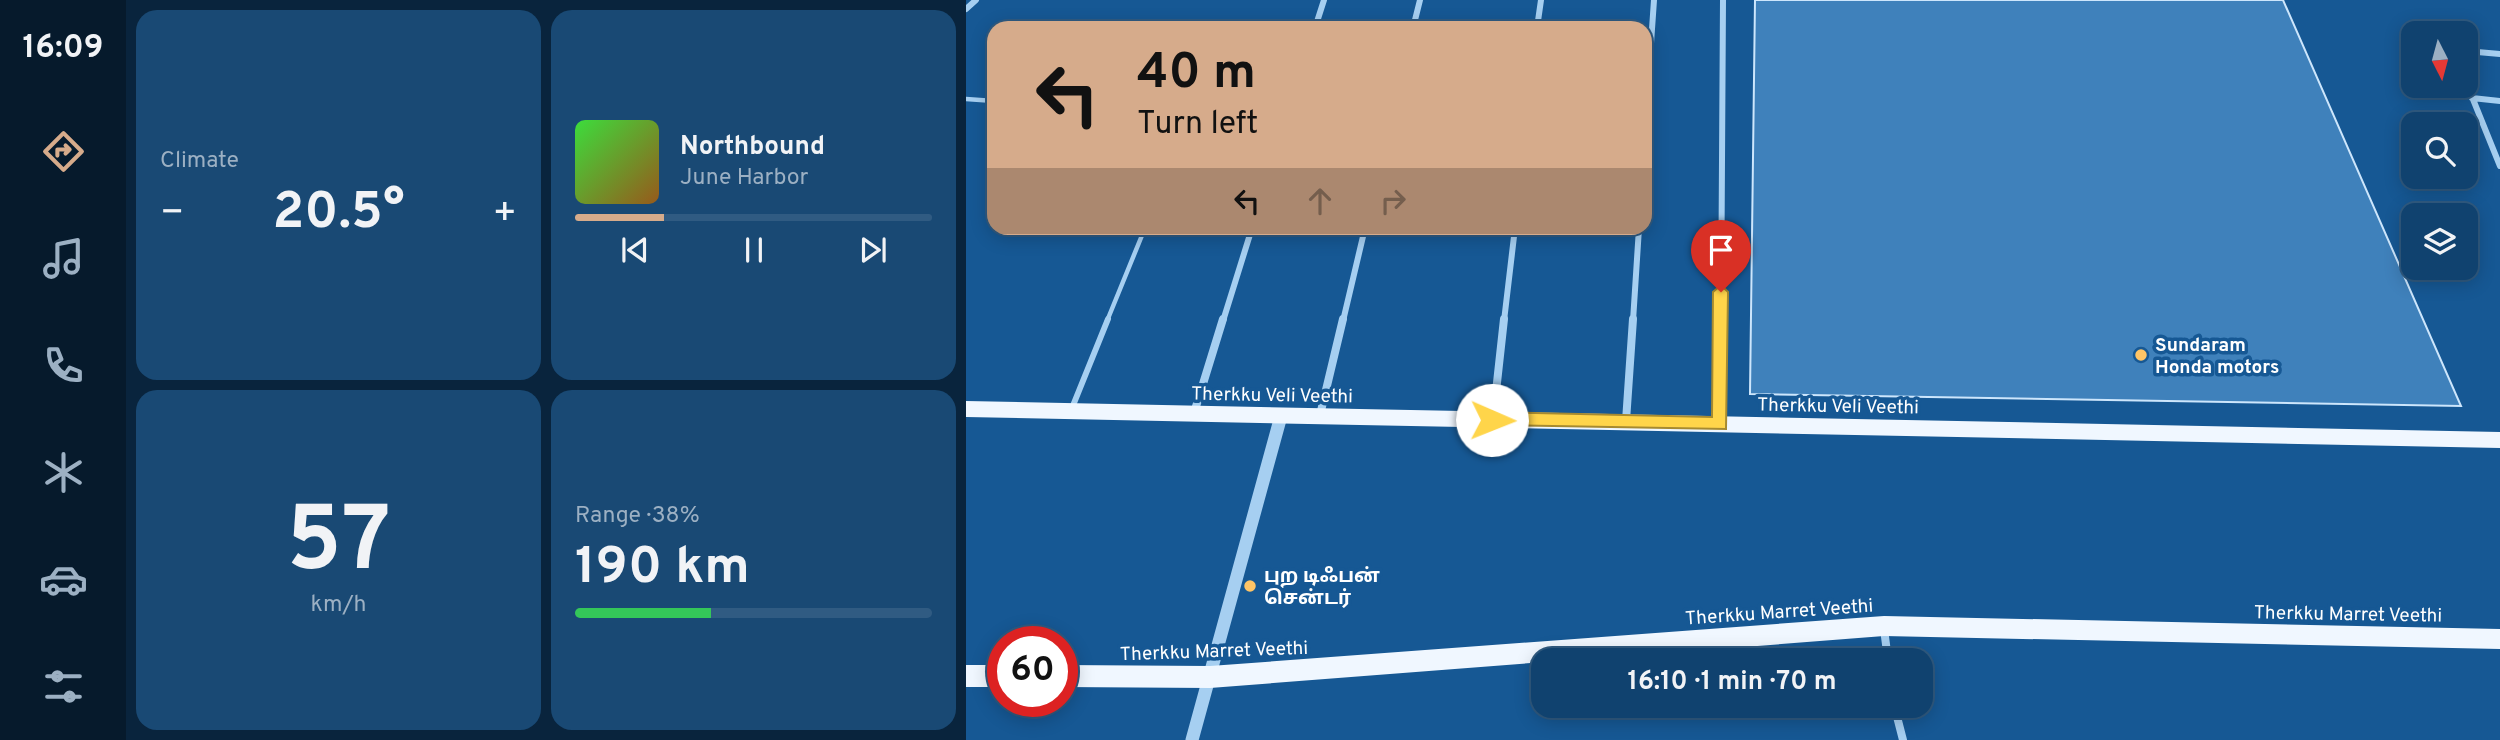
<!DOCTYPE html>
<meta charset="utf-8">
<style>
:root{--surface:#10426f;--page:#194974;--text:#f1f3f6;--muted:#9cb0c3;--line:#305b82;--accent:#d6ab8b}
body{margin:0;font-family:Overpass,"Noto Sans Tamil",sans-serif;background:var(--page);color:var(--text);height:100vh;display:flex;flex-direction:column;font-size:26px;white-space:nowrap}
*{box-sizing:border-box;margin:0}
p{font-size:23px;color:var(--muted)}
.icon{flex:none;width:38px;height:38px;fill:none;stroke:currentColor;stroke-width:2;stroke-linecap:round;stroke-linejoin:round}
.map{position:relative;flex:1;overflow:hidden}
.panel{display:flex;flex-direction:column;gap:10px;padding:10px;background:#09243d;width:840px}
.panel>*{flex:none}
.banner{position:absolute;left:21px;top:21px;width:665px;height:214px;border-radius:21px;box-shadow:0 4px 18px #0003,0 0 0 2px var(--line);background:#d6ab8b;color:#111;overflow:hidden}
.needle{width:46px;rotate:174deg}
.buttons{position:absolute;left:1435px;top:21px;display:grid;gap:14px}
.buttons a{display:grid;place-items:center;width:77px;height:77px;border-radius:14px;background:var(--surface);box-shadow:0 4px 18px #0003,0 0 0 2px var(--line);font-size:35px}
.speed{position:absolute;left:21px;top:626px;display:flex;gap:14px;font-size:35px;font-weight:700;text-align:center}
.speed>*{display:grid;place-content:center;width:91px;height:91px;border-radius:50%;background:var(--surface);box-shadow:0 4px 18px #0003,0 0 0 2px var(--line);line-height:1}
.speed .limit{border:10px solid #d22;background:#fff;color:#111}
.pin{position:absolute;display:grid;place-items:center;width:60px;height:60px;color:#fff;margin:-72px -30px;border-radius:50% 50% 50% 0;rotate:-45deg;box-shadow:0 0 7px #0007}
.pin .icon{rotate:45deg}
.me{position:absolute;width:77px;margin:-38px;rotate:91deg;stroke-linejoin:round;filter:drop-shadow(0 0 5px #0008)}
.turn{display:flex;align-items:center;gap:24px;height:147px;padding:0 35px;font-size:32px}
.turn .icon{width:91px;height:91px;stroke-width:2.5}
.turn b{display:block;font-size:49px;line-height:60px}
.lanes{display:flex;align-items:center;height:66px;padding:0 35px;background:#0003;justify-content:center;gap:35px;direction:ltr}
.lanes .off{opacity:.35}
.big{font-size:52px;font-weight:700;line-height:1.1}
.panel .tile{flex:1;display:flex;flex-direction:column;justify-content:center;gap:10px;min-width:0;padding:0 24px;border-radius:21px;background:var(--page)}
.panel .dial{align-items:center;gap:0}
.dial b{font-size:91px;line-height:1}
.song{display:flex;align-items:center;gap:21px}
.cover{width:84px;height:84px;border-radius:10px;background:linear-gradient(135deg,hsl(120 70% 55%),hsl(30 70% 35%))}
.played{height:7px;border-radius:4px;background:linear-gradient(90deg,var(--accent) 25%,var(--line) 25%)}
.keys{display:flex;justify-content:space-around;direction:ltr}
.heat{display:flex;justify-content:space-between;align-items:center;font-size:38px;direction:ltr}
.charge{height:10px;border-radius:5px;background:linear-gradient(90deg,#34c759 38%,var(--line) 0)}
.panel .tiles{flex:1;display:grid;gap:10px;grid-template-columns:repeat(2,1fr)}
.trip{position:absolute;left:565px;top:648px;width:402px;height:70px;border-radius:21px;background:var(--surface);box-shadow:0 4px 18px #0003,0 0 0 2px var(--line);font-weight:700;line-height:70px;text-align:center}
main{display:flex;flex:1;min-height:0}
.tab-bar{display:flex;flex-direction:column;width:126px;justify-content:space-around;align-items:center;background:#061a2c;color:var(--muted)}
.tab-bar .icon{width:49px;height:49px}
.tab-bar .active{color:var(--accent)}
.tab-bar b{font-size:32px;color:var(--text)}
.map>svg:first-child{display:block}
.building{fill:#3f81bb;stroke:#cde6fc;stroke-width:2}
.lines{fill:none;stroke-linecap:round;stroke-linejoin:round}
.service-far1{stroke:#a6cff1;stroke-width:4.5}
.service{stroke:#a6cff1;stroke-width:6}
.minor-far1{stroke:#a6cff1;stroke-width:6}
.minor{stroke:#a6cff1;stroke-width:8}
.tertiary{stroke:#a6cff1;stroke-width:13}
.primary{fill:#f0f7ff;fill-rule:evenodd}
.route{fill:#ffd54a;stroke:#a68a30;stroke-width:2}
.poi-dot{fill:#ffc566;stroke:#165894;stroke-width:2.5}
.labels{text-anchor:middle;stroke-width:7;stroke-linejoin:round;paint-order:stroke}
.poi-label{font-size:19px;font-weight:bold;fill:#fff;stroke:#165894;text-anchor:start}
.street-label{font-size:19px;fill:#fff;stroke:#165894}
</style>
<main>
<nav class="tab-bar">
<b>16:09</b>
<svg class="icon active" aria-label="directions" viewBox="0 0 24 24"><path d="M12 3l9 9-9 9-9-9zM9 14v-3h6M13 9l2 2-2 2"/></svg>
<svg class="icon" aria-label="music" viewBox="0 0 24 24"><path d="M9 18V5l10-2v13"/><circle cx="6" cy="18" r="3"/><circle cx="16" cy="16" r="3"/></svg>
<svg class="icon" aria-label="phone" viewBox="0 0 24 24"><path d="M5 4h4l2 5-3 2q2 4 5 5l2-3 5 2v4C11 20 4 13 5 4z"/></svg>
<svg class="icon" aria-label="climate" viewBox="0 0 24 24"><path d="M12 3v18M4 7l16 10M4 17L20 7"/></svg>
<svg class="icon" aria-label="car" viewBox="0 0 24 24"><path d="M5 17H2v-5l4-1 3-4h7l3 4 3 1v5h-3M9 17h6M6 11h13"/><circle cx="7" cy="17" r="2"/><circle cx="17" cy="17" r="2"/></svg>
<svg class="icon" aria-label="filters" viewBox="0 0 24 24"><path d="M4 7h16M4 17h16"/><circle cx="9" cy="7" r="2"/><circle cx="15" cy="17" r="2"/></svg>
</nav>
<section class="panel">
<div class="tiles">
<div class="tile"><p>Climate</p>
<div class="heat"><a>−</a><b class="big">20.5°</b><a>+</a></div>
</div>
<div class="tile">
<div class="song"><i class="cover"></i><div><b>Northbound</b><p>June Harbor</p></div></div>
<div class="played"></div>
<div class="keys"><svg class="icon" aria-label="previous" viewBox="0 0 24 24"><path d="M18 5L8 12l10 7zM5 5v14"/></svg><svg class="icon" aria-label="pause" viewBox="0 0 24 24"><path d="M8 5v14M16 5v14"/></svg><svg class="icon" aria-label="next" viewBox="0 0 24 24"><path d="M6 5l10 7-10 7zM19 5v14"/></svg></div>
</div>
<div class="tile dial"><b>57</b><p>km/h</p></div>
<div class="tile"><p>Range · 38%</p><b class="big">190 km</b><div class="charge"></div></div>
</div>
</section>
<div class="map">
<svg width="1534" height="740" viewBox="0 0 1534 740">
<rect width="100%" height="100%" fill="#165894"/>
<!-- building -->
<path class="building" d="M789,0h528l178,406 -711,-12z"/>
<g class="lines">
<!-- service-far1 -->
<path class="service-far1" d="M0,99l28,2
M141,321l38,-93"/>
<!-- service -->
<path class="service" d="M106,408l36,-89"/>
<!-- minor-far1 -->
<path class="minor-far1" d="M0,9l10,-9
M349,28l9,-28
M447,28l7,-28
M571,28l4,-28
M1500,51l34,3
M1500,82l34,84
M1506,98l28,3
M679,130l9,-130
M257,321l29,-93
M377,321l22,-93
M538,321l11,-93
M667,321l6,-93
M755,321l2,-321"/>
<!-- minor -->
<path class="minor" d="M228,413l29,-94
M354,415l23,-96
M527,419l11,-100
M660,421l7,-102
M754,423l1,-104
M918,629l4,31
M928,705l9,35"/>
<!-- tertiary -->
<path class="tertiary" d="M226,740l89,-324"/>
<!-- primary -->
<path class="primary" d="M0,401l1534,31v16l-1534,-31z
M918,616l616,13v20l-616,-13 -307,24h-33v2l-334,26 -148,-1v-22l148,1z
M0,665h37v22h-37z"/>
</g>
<!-- route -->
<path class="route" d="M755,285l7,7 -2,137 -239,-4 -3,-5 8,-8 220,5 1,-125z"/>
<!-- markers -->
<g class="poi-dot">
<circle cx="1175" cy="355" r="7"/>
<circle cx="284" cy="586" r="7"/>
</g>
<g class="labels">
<!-- poi labels -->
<g class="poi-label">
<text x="1189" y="351">Sundaram<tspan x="1189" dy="22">Honda motors</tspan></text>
<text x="298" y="582">புற டிஃபன்<tspan x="298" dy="22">சென்டர்</tspan></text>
</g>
<!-- street labels -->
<g class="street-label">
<text transform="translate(306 394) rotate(1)" y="7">Therkku Veli Veethi</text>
<text transform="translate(872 405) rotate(1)" y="7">Therkku Veli Veethi</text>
<text transform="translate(813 611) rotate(-4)" y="7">Therkku Marret Veethi</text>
<text transform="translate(1382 613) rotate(1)" y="7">Therkku Marret Veethi</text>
<text transform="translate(248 650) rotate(-2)" y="7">Therkku Marret Veethi</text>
</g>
</g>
</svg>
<div class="buttons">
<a><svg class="needle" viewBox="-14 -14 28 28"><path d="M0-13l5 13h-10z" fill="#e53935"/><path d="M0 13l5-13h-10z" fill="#9cb0c3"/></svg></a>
<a><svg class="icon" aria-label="search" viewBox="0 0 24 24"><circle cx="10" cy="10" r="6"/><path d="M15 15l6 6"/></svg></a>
<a><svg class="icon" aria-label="layers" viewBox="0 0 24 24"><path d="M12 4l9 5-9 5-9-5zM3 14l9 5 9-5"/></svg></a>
</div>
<div class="speed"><div class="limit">60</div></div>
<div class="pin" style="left:755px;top:292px;background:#d93025"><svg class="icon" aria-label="arrive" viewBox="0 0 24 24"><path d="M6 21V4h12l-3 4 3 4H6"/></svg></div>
<svg class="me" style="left:526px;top:420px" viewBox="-20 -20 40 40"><circle r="19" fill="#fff"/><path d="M0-13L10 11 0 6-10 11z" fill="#ffd54a"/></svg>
<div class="trip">16:10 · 1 min · 70 m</div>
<div class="banner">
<div class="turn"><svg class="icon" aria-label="left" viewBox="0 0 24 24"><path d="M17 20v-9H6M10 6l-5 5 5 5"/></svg><div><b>40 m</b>Turn left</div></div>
<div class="lanes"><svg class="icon" aria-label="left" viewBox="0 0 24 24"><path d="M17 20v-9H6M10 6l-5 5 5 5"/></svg><svg class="icon off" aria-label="ahead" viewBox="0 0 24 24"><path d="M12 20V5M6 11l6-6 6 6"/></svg><svg class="icon off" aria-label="right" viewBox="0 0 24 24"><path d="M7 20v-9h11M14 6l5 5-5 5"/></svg></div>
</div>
</div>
</main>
